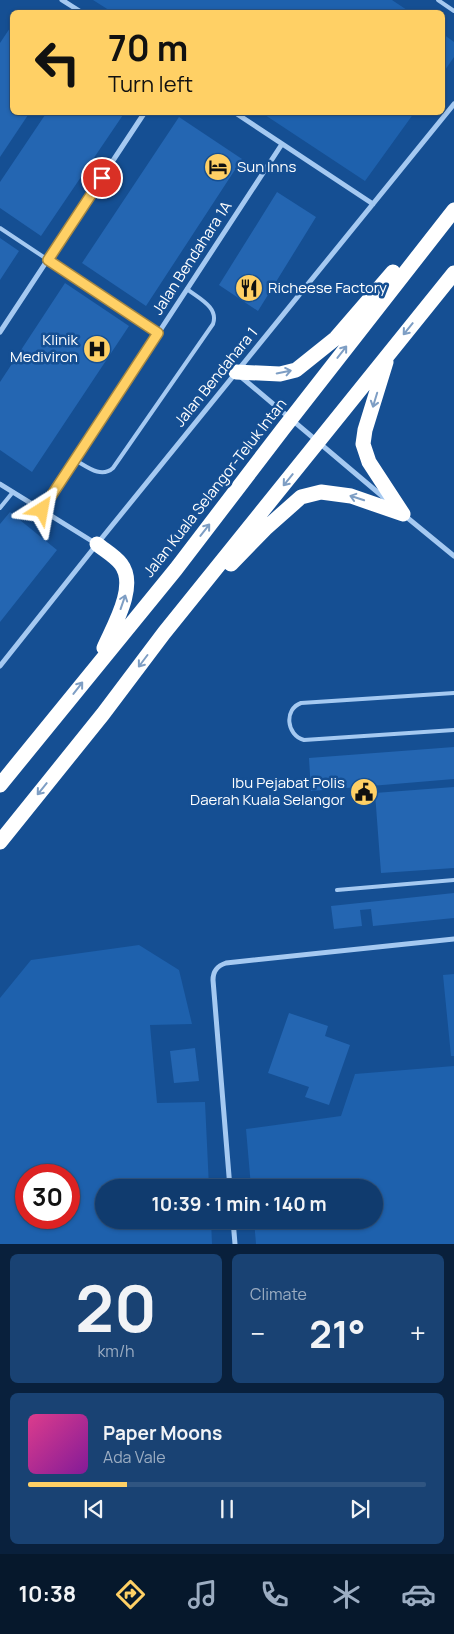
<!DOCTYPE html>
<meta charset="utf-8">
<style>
:root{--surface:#103b6e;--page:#194273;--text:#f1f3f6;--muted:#9cadc2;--line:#305581;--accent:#ffd065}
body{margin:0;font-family:Manrope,sans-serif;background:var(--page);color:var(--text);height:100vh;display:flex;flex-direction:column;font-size:19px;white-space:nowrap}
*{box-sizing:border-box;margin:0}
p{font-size:16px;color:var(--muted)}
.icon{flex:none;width:28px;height:28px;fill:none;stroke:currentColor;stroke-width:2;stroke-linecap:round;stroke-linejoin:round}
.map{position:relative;height:1244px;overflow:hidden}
.details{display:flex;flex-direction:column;gap:10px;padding:10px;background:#09203c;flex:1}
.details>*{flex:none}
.top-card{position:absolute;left:10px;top:10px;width:435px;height:105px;border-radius:8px;box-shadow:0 1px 4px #0004,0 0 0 1px var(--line);background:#ffd065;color:#111;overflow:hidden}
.speed{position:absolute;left:15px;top:1164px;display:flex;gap:10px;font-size:25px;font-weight:700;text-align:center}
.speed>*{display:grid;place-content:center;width:65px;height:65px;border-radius:50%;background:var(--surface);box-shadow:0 1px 4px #0004,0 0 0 1px var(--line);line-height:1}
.speed .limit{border:8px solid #d22;background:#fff;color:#111}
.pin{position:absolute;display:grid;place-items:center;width:42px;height:42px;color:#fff;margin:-21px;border:2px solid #fff;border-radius:50%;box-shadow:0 1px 5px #0007}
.me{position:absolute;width:55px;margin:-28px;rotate:34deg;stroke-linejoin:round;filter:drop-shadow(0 0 4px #0008)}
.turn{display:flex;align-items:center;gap:18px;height:105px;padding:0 15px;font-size:22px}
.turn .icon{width:65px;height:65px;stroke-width:2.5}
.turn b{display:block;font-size:35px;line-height:42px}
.big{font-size:38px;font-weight:700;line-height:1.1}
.details .card{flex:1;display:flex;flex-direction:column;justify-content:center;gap:8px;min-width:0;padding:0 18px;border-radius:8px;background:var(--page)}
.details .dial{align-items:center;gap:0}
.dial b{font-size:65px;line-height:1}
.song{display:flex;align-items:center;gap:15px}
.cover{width:60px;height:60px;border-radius:8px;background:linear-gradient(135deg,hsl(330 70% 55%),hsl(290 70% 35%))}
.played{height:5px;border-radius:2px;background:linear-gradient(90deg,var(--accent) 25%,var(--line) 25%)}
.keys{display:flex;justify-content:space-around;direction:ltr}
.heat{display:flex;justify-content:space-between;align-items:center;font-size:28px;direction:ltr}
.details .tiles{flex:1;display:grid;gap:10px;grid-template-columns:1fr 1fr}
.card:last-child{grid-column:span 2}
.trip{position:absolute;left:95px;top:1179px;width:288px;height:50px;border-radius:25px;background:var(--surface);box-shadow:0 1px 4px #0004,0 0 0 1px var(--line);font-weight:700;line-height:50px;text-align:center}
.tab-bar{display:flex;height:80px;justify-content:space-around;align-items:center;background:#06182c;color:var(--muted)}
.tab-bar .icon{width:35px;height:35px}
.tab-bar .selected{color:var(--accent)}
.tab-bar b{font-size:22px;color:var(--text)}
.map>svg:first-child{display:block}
.green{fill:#1e61ad;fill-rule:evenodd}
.building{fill:#2466b2}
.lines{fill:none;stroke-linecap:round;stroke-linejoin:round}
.lane{stroke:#a5c9f1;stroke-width:4}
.street{stroke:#a5c9f1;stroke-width:5}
.highway{stroke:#fff;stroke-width:15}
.oneway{stroke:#7e9ec4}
.route-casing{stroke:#a68742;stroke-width:12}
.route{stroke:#ffd065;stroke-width:9}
.labels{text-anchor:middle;stroke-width:5;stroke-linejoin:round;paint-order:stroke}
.poi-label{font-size:15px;fill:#fff;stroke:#154f93;text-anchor:start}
.street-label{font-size:15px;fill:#fff;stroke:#154f93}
</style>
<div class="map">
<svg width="454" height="1244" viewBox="0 0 454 1244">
<rect width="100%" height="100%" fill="#154f93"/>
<!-- green -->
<path class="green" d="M93,0h299l18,12h-298z
M443,34l11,8v15l-11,16z
M262,113h152l-49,68z
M139,945l40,25 13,54 -42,1 7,78 48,-1 4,85 -105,1v32h107l1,24h-212v-246l31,-38zM26,1175h43v43h-43z
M454,974v82h-3l-8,-81z
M454,1066v178h-198l-2,-24h120v-32l-123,-1 -5,-58 95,-13 14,-42z"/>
<!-- building -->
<path class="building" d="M12,25v87h18l-30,45v-114z
M47,112h78l-84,124 -41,-28v-26z
M179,117l63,42 -96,147 -64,-43z
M277,192l39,25 -58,94 -39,-26z
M0,238l19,13 -19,29z
M65,283l64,43 -97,146 -32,-22v-68z
M10,512l47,38 -57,72v-98z
M454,747v32l-143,12 -2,-33z
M454,787v81l-73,5 -6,-80z
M454,893v25l-81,8 -2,-17 -11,1 2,16 -28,3 -3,-23z
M289,1013l39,13 -3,10 25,9 -21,60 -24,-8 4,-10 -41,-14z
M195,1048l4,33 -25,2 -4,-32z"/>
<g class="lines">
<!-- lane -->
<path class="lane" d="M438,0l16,11
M0,228l158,105
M75,460c11,6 26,19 38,8l100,-144c6,-17 -15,-26 -26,-35
M0,508l13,-16
M454,693l-153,10c-17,6 -15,32 3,37l150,-10
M337,890l117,-10"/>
<!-- street -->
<path class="street" d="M62,0l19,12
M234,112l139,92
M0,332l145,-220
M240,376l148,125
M0,484l95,59
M42,511l240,-367
M404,515l50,41
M0,666l97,-122 357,-440
M230,1188l-17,-208c0,-9 4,-14 13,-17l228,-24
M233,1220l2,24"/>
<!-- highway -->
<path class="highway" d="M386,362l-21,68 -2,14 6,18 34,52
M236,372l44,2 16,-4 40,-32 57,-66
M97,544c7,6 18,12 24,20 17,22 -8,63 -17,84
M231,564l34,-35 36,-32 20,-5 30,4 52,18
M0,785l176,-216 107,-140 171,-219
M0,842l103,-128 61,-81 290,-360"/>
</g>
<!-- one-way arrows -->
<defs><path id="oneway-shaft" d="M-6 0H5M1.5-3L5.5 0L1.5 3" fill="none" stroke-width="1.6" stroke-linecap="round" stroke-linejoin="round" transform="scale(1.25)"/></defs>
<g class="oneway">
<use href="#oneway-shaft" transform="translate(408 329) rotate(129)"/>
<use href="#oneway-shaft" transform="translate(342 352) rotate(-52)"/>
<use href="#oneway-shaft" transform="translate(284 372) rotate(-11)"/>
<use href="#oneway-shaft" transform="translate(375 400) rotate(107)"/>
<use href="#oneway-shaft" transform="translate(288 480) rotate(129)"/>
<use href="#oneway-shaft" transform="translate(357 498) rotate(-162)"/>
<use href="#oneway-shaft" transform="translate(205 530) rotate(-52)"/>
<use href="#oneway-shaft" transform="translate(123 602) rotate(-71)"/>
<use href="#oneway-shaft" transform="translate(143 661) rotate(127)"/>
<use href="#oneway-shaft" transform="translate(78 688) rotate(-52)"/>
<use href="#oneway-shaft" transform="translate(42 789) rotate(129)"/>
</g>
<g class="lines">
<!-- route casing -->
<g class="route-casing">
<path id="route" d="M42,510l116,-177 -110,-73 54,-82"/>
</g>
<!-- route -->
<use href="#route" class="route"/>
</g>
<!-- icons -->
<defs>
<g id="hotel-disc" transform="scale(1.4375)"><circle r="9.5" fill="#ffd065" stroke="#154f93"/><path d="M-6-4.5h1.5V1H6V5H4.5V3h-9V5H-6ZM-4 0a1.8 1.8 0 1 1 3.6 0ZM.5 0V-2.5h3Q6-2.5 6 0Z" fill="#111"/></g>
<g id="restaurant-disc" transform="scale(1.4375)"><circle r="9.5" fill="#ffd065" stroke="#154f93"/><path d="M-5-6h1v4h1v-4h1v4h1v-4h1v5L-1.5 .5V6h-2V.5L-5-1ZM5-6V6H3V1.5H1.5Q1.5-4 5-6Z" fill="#111"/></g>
<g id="hospital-disc" transform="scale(1.4375)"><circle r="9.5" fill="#ffd065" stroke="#154f93"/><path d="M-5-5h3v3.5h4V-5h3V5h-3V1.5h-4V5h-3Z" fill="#111"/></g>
<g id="civic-disc" transform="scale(1.4375)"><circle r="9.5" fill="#ffd065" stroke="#154f93"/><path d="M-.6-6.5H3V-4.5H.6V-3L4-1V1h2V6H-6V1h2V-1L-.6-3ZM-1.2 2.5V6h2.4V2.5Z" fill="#111"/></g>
</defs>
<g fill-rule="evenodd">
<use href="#hotel-disc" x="218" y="167"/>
<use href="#restaurant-disc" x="249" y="288"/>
<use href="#hospital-disc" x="97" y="349"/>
<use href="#civic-disc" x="364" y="792"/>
</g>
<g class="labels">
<!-- poi labels -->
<g class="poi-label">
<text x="237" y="172">Sun Inns</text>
<text x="268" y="293">Richeese Factory</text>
<text x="78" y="345" text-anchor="end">Klinik<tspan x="78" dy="17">Mediviron</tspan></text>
<text x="345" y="788" text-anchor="end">Ibu Pejabat Polis<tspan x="345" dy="17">Daerah Kuala Selangor</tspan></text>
</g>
<!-- street labels -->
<g class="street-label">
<text transform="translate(192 258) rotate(-57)" y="5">Jalan Bendahara 1A</text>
<text transform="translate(216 377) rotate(-51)" y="5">Jalan Bendahara 1</text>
<text transform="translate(215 488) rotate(-52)" y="5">Jalan Kuala Selangor-Teluk Intan</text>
</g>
</g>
</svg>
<div class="speed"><div class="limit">30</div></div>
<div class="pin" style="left:102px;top:178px;background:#d93025"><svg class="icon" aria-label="arrive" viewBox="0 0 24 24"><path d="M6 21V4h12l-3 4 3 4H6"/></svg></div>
<svg class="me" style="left:42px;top:510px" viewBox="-20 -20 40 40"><path d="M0-17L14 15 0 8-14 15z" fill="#ffd065" stroke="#fff" stroke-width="4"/></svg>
<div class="trip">10:39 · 1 min · 140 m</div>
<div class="top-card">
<div class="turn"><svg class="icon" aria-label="left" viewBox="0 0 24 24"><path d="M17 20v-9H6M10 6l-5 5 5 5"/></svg><div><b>70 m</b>Turn left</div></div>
</div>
</div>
<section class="details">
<div class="tiles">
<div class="card dial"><b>20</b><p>km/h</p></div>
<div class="card"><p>Climate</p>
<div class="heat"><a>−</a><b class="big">21°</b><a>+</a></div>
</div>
<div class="card">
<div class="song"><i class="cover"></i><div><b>Paper Moons</b><p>Ada Vale</p></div></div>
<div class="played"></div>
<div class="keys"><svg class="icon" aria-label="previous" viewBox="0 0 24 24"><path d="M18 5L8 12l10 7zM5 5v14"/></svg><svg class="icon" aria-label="pause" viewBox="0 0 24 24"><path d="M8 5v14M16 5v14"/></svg><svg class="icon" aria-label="next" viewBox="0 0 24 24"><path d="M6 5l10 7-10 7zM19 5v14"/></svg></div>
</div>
</div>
</section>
<nav class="tab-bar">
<b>10:38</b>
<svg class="icon selected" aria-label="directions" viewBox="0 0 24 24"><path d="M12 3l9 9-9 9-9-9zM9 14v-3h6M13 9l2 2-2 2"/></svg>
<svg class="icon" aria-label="music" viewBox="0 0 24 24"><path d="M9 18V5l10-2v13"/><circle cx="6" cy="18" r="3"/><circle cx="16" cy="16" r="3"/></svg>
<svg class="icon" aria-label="phone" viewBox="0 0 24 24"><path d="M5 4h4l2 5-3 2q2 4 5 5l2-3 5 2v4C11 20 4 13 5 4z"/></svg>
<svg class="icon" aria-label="climate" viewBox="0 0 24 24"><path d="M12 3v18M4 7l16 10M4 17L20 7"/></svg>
<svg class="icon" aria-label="car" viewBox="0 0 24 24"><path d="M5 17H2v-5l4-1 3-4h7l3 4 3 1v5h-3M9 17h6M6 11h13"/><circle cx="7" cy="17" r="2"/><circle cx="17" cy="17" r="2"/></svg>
</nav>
